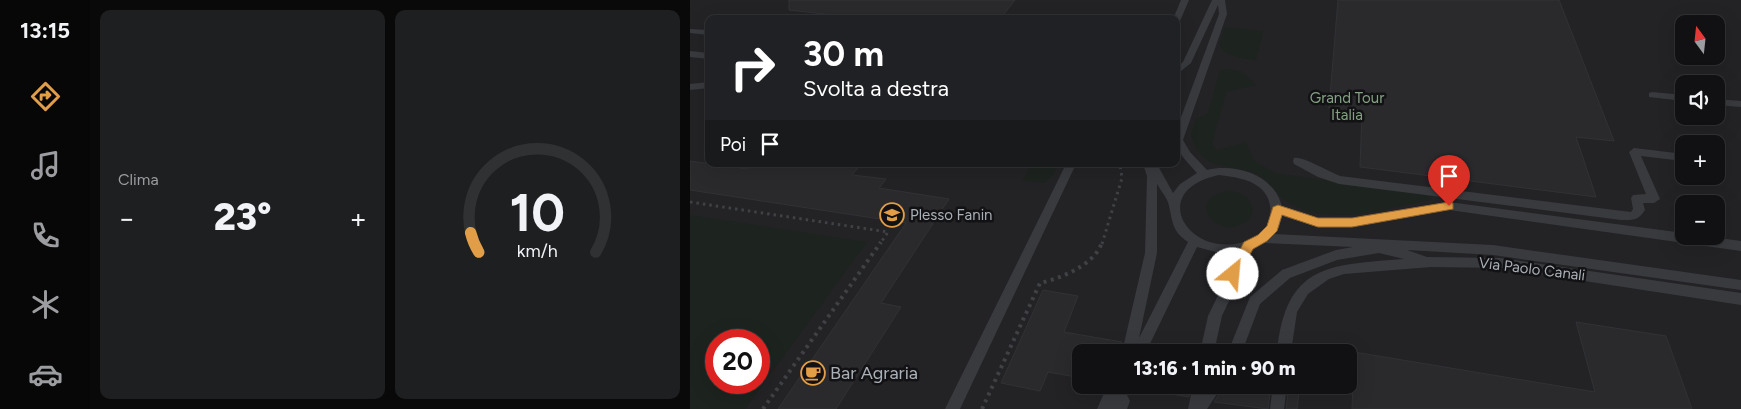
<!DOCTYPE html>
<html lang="it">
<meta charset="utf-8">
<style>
:root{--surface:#111113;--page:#1e1f21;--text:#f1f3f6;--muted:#9c9da0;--line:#303133;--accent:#e29e46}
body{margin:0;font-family:Figtree,sans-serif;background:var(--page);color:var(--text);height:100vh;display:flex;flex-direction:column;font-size:19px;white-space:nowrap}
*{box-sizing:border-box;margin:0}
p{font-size:16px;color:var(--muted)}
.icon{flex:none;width:28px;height:28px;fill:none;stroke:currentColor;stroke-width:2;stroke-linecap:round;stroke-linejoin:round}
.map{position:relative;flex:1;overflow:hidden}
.panel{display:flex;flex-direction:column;gap:10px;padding:10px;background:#09090a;width:600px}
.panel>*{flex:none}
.banner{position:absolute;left:15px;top:15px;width:475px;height:152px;border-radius:10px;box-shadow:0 5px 20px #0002,0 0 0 1px var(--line);background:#202124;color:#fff;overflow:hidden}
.needle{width:32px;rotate:345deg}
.controls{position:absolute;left:985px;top:15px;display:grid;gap:10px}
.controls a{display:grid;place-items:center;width:50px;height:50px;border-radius:10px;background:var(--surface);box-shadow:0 5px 20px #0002,0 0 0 1px var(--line);font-size:25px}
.speed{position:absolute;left:15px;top:329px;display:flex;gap:10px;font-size:25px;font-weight:700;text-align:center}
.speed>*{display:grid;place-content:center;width:65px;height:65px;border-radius:50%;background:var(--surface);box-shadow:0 5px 20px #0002,0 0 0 1px var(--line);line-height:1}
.speed .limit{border:8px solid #d22;background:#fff;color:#111}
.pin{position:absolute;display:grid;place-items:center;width:42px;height:42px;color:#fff;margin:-51px -21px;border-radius:50% 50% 50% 0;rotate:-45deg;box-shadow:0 0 5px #0007}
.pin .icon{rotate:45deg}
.me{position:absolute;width:55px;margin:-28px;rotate:28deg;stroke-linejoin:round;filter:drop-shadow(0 0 4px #0008)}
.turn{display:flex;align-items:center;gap:18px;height:105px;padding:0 15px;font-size:22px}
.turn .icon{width:65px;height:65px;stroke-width:2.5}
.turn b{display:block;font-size:35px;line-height:42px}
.then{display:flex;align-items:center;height:48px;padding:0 15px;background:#0003;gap:10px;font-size:19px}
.big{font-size:38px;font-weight:800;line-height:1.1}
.panel .widget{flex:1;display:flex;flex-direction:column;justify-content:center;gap:8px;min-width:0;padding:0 18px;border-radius:10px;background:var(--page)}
.panel .dial{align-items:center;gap:0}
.dial svg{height:130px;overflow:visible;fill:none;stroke:var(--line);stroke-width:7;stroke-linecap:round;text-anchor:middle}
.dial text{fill:var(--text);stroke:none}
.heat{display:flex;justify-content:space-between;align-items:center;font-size:28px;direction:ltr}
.panel .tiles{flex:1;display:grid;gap:10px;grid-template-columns:repeat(2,1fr)}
.trip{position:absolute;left:382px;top:344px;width:285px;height:50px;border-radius:10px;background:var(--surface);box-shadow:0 5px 20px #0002,0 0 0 1px var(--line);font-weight:800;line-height:50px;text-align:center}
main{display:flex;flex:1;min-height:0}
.tab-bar{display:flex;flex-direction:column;width:90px;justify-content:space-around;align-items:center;background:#070708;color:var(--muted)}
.tab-bar .icon{width:35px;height:35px}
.tab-bar .active{color:var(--accent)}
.tab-bar b{font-size:22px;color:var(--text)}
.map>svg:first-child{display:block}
.built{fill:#232326;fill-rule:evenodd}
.green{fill:#1d231e;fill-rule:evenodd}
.building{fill:#2a2a2d;stroke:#313235}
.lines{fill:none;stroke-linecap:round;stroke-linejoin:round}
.path-far1{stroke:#3f4144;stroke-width:3;stroke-dasharray:2.5 4;stroke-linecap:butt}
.path{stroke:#3f4144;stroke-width:4;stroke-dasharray:3 4.5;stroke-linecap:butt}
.service{fill:#383a3e;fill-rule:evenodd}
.minor{fill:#383a3e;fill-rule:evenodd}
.route{fill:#e29e46;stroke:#93672e}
.labels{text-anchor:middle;stroke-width:5;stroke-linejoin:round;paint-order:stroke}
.park-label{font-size:15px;fill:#84a183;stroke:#121214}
.poi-label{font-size:15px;fill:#aab0b8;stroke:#121214;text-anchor:start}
.street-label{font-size:15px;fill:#aab0b8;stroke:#121214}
.near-poi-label{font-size:18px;fill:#aab0b8;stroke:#121214;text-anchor:start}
</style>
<main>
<nav class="tab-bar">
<b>13:15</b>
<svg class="icon active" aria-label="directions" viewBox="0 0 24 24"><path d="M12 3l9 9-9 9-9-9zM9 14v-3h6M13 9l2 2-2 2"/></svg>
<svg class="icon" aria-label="music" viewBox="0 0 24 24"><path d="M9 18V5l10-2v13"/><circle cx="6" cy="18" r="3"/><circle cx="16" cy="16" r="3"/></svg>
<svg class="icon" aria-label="phone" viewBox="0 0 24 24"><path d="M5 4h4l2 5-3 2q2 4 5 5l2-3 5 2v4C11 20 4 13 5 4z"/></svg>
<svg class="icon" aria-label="climate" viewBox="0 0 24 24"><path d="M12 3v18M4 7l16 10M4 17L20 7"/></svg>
<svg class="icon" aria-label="car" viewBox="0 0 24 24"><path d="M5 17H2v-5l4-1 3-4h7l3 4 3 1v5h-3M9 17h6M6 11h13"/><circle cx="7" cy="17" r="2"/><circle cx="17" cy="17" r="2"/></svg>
</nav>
<section class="panel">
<div class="tiles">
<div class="widget"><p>Clima</p>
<div class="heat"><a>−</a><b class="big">23°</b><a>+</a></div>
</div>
<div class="widget dial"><svg viewBox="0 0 100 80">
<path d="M14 69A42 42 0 1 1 86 69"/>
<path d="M14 69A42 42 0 0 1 9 57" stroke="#e29e46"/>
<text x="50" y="56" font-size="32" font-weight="700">10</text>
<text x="50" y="72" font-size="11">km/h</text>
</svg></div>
</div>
</section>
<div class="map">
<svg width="1051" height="409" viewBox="0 0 1051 409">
<rect width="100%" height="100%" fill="#171719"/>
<!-- built -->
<path class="built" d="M0,0h1051v409h-1051zM19,19h467v145h-467zM994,24h32v32h-32zM994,84h32v32h-32zM994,144h32v32h-32zM994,204h32v32h-32zM26,340h43v42h-43zM391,352h268v33h-268z"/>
<!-- green -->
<path class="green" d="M535,27l38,4 -7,29c-13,-2 -29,-2 -37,-15z
M536,69l15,2 15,14 -30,7 -14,52 4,6 30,-8 7,17 21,14 155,22 3,2 -1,3c-45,8 -104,29 -145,1 -12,-9 -20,-25 -35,-29 -29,-9 -49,-1 -60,-37l5,-16 12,-6 12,-43z
M341,164h27l-5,11 -9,8 -21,-2z
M540,191c12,2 22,6 23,20 -7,22 -42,21 -47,-2 2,-13 12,-17 24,-18z
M0,215l177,27 -122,167h-55zM26,340h43v42h-43z"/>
<!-- building -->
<path class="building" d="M99,0h226l-15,19h-133l-78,-9z
M648,0h221l55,141 -38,-4 20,60 -236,-30 2,-55 -33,-4z
M0,161l58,8 5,-5h108l-9,11 34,4 -7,9 70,11 -68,104 20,4 -65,102h-58l128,-186 -216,-33z
M353,290l35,6 -14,36 58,10 -2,10h-39v26l-33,-6 -8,19 -39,-8z
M886,322l90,14 26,73h-340l2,-57 241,40z
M476,385h25l-2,12 -24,-4z
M535,385h46l-3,24 -54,-7z
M599,385h11l-3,24h-11z"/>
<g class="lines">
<!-- path-far1 -->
<path class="path-far1" d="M0,202l198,30 -8,12
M412,244l20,-66 -2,-14"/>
<!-- path -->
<path class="path" d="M73,409l118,-167
M292,409l58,-126c21,-5 55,-18 62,-41"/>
<!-- service -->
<path class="service" d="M491,0h8l-9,21 -4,2v-4h-3z
M522,0h13l2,14 -44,126 7,12 17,18c29,-7 68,5 75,37l36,12h34l97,-17 235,31v3h20l37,5v10l-292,-41 -97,17h-34l-36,-11 -3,11 -5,7 219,11 248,35v10l-248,-35 -86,-5 20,7 73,1 241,35v12l-241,-37 -69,-1 -87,7 -15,5 -21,15 -11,18 -6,40h-14c9,-88 51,-87 127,-93l-25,-6 -42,7 -47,18 -30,26 -18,48h-14l22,-55 32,-27 54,-20 17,-3 -88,-4 -12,6 -31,67 -8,36h-14l8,-36 31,-64 -16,2 -26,-7 -51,105h-24l23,-99 2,-77 -4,-12h14l16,29 7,-9 17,-11c-14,-16 -21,-20 -21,-42l43,-117 -1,-9 -27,58 -15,12v-8l7,-5zM529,175c14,2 28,3 40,12 17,13 15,41 -5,51 -61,29 -112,-47 -35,-63zM467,184c4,7 11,15 12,22 4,17 3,25 19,36l-49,96 18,-85z
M0,29l19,1v5l-19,-2z
M0,51l19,2v6l-19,-2z
M19,82v6l-19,2v-6z
M962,92l32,3v6l-35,-4v-4z
M1026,99l25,2v6l-25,-2z
M944,148l50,6 -1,7 -42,-5 19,43 -6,4h-11l2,7c-7,11 -12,10 -24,10l-282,-36 -21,-7 -24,-13 -1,-3 1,-3c9,-2 35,14 46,18l291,36 2,-3 -2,-11 2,-3 13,-1 -17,-42z
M376,164h10l-116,245h-15z
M425,385h15l-10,21 -5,2 -5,-2 -2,-5z
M503,385h30l-16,24h-19z
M583,385h14l-3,24h-14z"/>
<!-- minor -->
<path class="minor" d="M425,387l10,4 5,10 -3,8h-30l8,-18z"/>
</g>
<!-- route -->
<path class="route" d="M759,202l4,1v6l-101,18h-34l-36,-12 -5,16 -10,10 -14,8 -16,29h-9l-1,-4 17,-32 14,-7 9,-9 6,-19 5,-2 40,13h34z"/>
<!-- icons -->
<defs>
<g id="university-ring" transform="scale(1.25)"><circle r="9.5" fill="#121214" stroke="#e29e46" stroke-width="1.5"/><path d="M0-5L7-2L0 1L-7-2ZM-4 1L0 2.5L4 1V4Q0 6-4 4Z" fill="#e29e46"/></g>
<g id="cafe-ring" transform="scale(1.25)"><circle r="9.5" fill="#121214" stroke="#e29e46" stroke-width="1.5"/><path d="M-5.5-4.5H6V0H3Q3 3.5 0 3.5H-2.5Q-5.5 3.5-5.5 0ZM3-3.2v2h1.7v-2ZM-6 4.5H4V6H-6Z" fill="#e29e46"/></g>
</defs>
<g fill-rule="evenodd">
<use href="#university-ring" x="202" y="215"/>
<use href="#cafe-ring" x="123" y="373"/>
</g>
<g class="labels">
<!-- park labels -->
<g class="park-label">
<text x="657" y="103">Grand Tour<tspan x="657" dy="17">Italia</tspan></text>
</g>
<!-- poi labels -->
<g class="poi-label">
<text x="220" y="220">Plesso Fanin</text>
</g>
<!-- street labels -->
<g class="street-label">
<text transform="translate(842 269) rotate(7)" y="5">Via Paolo Canali</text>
</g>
<!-- near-poi labels -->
<g class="near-poi-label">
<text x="140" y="379">Bar Agraria</text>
</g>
</g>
</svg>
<div class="controls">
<a><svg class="needle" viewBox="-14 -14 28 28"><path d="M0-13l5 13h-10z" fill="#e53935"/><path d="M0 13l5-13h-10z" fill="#9c9da0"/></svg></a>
<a><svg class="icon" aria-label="sound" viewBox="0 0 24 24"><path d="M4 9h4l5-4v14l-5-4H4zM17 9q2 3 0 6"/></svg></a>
<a>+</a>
<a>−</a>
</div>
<div class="speed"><div class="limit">20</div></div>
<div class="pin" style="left:759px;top:206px;background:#d93025"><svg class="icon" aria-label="arrive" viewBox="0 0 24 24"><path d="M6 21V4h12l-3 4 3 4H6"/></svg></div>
<svg class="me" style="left:543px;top:274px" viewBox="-20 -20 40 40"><circle r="19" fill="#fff"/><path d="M0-13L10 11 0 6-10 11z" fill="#e29e46"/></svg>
<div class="trip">13:16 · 1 min · 90 m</div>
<div class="banner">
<div class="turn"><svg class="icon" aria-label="right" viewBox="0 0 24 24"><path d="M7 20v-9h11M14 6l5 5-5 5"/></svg><div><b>30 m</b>Svolta a destra</div></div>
<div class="then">Poi<svg class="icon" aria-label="arrive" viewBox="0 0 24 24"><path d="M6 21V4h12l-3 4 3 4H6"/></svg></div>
</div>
</div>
</main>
